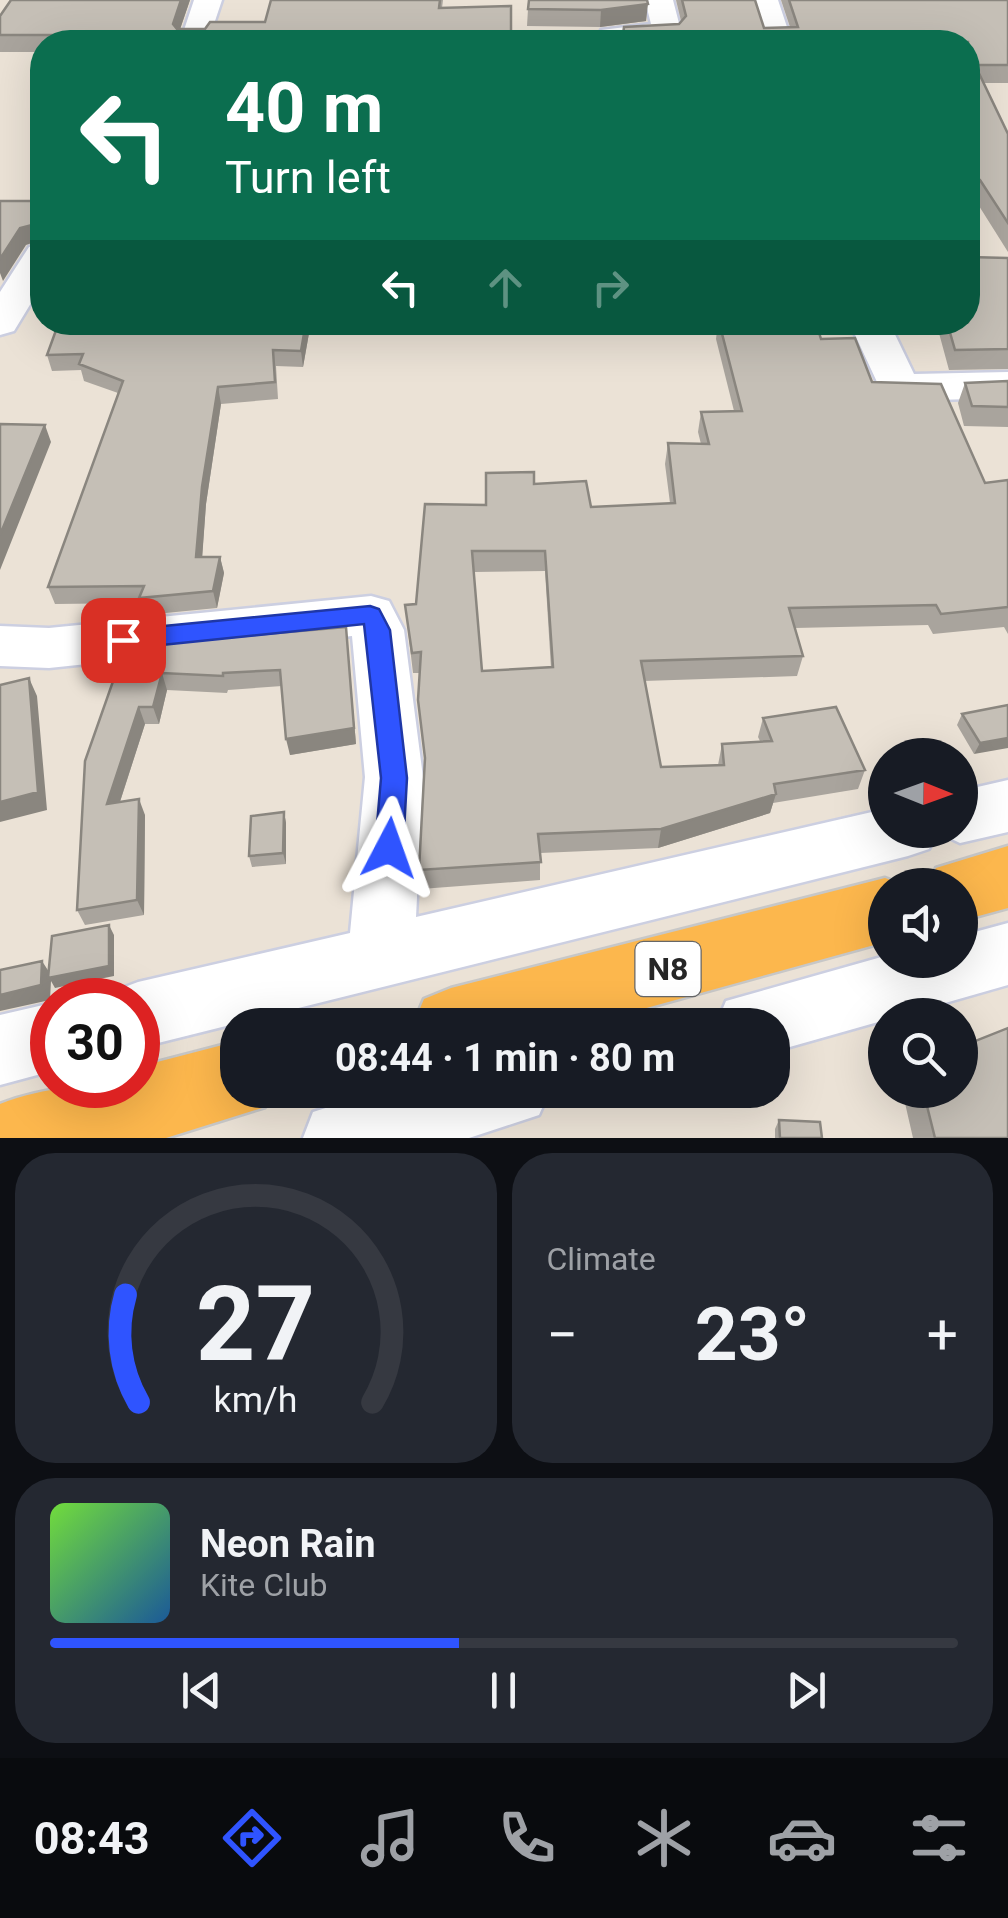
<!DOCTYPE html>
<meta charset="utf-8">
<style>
:root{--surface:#171b24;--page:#242831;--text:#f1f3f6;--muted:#9ea1a6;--line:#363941;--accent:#2f54ff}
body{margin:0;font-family:Roboto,sans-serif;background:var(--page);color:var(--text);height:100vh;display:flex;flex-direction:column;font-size:38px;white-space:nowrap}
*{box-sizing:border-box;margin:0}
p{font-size:32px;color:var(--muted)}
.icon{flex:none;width:55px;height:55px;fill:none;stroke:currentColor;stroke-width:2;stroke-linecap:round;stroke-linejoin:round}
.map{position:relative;height:1138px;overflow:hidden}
.panel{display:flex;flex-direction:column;gap:15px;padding:15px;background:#0d0f14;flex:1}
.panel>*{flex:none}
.hud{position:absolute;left:30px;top:30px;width:950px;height:305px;border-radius:40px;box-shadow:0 10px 40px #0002;background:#0b6e4f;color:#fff;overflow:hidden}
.needle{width:65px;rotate:91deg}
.tools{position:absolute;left:868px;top:738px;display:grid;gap:20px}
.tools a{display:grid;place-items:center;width:110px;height:110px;border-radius:50%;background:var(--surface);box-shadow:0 10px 40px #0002;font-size:50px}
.speed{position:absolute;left:30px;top:978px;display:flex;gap:20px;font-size:50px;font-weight:700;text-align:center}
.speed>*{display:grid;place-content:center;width:130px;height:130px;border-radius:50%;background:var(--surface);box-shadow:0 10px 40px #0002;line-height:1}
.speed .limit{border:15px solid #d22;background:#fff;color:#111}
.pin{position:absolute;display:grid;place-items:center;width:85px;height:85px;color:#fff;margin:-42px;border-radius:20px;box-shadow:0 5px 15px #0006}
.me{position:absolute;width:110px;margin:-55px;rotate:4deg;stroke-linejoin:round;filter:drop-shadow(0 0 8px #0008)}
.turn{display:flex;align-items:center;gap:35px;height:210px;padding:0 30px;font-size:45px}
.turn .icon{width:130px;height:130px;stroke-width:2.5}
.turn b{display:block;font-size:70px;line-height:85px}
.lanes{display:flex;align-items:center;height:95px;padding:0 30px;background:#0003;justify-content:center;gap:50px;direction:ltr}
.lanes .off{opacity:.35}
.big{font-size:75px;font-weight:700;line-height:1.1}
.panel .card{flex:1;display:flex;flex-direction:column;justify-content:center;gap:15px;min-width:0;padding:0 35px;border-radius:40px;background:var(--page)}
.panel .dial{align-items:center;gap:0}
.dial svg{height:260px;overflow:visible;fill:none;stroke:var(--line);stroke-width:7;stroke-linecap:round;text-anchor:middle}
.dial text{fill:var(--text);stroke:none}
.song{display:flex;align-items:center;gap:30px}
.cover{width:120px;height:120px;border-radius:15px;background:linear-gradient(135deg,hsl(100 70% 55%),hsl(210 70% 35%))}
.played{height:10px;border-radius:5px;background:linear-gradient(90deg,var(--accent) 45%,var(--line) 45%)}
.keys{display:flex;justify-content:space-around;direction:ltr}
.heat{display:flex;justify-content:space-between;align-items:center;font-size:55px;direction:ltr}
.panel .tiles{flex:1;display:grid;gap:15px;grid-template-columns:1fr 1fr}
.card:last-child{grid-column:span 2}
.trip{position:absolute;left:220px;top:1008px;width:570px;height:100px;border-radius:40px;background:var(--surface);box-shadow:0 10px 40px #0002;font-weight:700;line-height:100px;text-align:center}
.tab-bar{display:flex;height:160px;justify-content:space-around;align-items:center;background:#090b0e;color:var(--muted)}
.tab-bar .icon{width:70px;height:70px}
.tab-bar .active{color:var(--accent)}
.tab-bar b{font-size:45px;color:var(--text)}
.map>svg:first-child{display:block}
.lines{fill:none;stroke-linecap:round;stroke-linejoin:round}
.minor-casing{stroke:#cccfe1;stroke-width:5}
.trunk-casing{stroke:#c7c7c7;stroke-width:5}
.minor{fill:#fff;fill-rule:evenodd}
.trunk{fill:#fcb74d;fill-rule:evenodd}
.wall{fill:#a9a49d;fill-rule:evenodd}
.shaded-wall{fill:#8a867f}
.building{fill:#c5bfb6;stroke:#8a867f;stroke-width:2.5;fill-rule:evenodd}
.route{fill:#2f54ff;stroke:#1f37a6;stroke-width:2.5}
.labels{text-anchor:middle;stroke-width:8;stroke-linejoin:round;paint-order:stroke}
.shield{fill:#fff;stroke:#676767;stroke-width:2.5}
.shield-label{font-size:32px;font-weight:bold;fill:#262626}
</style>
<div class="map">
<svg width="1008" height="1138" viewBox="0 0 1008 1138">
<rect width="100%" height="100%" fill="#ebe2d6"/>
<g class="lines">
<!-- minor casing -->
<g class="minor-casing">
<path id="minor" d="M194,0h28l-14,42h-28z
M645,0h28l8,31 -4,6 -80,5 4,-12 50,-6z
M750,0h28l14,42h-28z
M42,244v41l-28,46 -14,4v-43l29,-45z
M849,322h40l25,52 94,-2v26l-109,3 -15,-4z
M371,596l18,5 15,29 19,147 -7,140 469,-108v21h75v-39l48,-11v52l-48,11 -23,-11 -8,17 -21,7 -770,192v-48h-28l4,-9 24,-9 212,-49 15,-156 -13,-141 -303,32 -49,-2v-40l49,2z
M1008,923v62l-105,30h-18v5l-113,32v-27h-56l10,-24 159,-45v4h75v-24z
M52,1003v68l-52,14v-70z
M382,1090h168l-11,25 -70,23h-166l10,-26z"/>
</g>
<!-- trunk casing -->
<g class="trunk-casing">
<path id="trunk" d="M1008,846v62l-48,13v-36h-32l8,-17z
M885,878l19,7h-19v57l-300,83h-172l11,-26 27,-11z
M238,1041v49h35l-8,17 -99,31h-166v-34c46,-18 89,-19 138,-19v-18z"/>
</g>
<!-- minor -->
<use href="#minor" class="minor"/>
<!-- trunk -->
<use href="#trunk" class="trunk"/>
</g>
<!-- wall -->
<path class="wall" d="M190,0l-10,29h25l60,-7 6,-22h172l-1,8 69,34h-469v10h-42v-36z
M647,0l-1,21 -46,6 -73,-1 1,-17z
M676,0h79l9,28 26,-1 -9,-27h227v83h-25l25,51v118l-34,-54h-6v-156l-289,-18 2,-3z
M969,257l39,1v111l-59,1 -13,-48h32v-59z
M59,322h252l-8,45 -27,-1 2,33 -57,5 -15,100 -4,53h18l4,16 -7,35 -72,7 -4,-12 -86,1 -7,-17 70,-194 -34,-12 -3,-11 -29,1 -5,-16z
M718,322l98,1 5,16 164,144 23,-3v154l-4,-7 -71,7 -5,-9 -133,3 8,28 -6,20 -153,5 17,86 57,-2 4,-21 38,-3 -2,-4 5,-19 102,52 -7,19 -85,14 -3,10 -112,35 -118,5v27l-119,9 -2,-19 6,-107 -7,-63 2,-27h-7l-8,-68 11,-1 70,-99 48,-21 57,23 79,-4 -5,-39 3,-21 33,1 -3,-12 3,-20 33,-1 -18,-72zM545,571l6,97 -69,3 -8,-99z
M1008,381v46l-44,-1 -6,-23 7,-20z
M346,627l10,117 -66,11 -8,-69 -54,4 -1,3 -60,-3 -8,34h-14l-25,78 25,13 -1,100 -59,10 -8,-15 37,-230 -4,-11z
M1008,705l-34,49 -17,-29 5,-11z
M284,812l2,11v41l-34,3 -3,-11z
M902,1090h58l48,48h-95z
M779,1120l43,18h-47v-9z"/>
<!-- shaded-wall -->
<path class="shaded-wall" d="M181,0h9l-14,41 -3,-17z
M648,4l-2,17 -46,6 1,-17z
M42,212v26l-1,2 -15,5 -23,36 -3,-8v-14l20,-31z
M306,322h5l-8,45 -2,-16z
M218,387l3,17 -15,100 -5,70 -5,-17 6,-70z
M45,425l6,17 -51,128v-35z
M220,557l4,16 -7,35 -4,-17z
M346,627l10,117 -66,11 -4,-16z
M162,673l5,17 -8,34 -6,-17z
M29,678l8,18 10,114 -47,12v-20z
M139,707l6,17 -31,96 -7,-16z
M1008,738v10l-34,6 6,-11z
M776,794l-6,19 -112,35 3,-19z
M139,799l6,16 -1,100 -7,-15z
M284,812l2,11v41l-3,-11z
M109,925l5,10v41l-59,12 -4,-7 -1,19 -50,11v-16l42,-34 9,14z"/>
<!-- building -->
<path class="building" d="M11,0h170l-8,24 4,5h28l5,-7h55l6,-22h169l-1,8 72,-2v36h-398l4,-7h-117v-19z
M529,0h118l1,4 -47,6 -73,-1z
M682,0h73l9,28 34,-1 -9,-27h219v65h-33l33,69v89l-28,-43 -12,-1v-137h-346l2,-15 55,-3 7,-8z
M0,201h42v11l-6,12 -16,4 -20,31z
M969,257l39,1v91l-53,1 -8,-28h21v-48h8z
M59,322h247l-5,29 -28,-1 2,32 -57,5 -16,100 -6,70h24l-7,34 -74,7 5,-12 -96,1 75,-206 -44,-17 4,-10 -36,1z
M719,322l97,1 5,16 34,-1 17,44 69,2 44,99 23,-3v127l-67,7 -5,-9 -147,3 14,48 -162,5 20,106 63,-2 -2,-21 50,-3 -9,-23 73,-11 29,63 -91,14 2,10 -115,35 -123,5 3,28 -122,8 6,-112 -7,-58 3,-48 -9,1 -7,-48 11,-1 9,-100 61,1v-32l48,-1v12l52,-3 5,26 84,-4 -7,-60 41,1 -8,-32 41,-1zM472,551h73l8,116 -71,4z
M1008,381v26l-36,-1 -7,-23z
M0,424l45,1 -45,110z
M346,627l8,101 -68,11 -6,-69 -57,3v3l-61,-3 -9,34h-14l-32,97 32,-5 -2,101 -60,10 8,-149 32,-91 -7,-1 9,-22z
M29,678l9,114 -38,10v-117z
M1008,705v33l-28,5 -18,-29z
M284,812l-1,41 -34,3 2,-40z
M109,925v41l-61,12 4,-42z
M42,961l-1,24 -41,10v-25z
M1008,1028v110h-73l-12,-48h37v-43z
M779,1120l41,2 2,16h-42z"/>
<!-- route -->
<path class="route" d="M370,606l9,3 11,21 17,148 -4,70 -4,9 -10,4 -10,-4 -4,-9 6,-70 -17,-154 -241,25 -8,-3 -4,-6 4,-7 8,-3z"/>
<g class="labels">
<!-- shield labels -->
<rect class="shield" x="635.5" y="942" width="65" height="54" rx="8"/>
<g class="shield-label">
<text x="668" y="980">N8</text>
</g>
</g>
</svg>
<div class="tools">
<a><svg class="needle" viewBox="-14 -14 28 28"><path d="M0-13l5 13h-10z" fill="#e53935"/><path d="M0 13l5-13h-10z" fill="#9ea1a6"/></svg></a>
<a><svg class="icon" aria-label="sound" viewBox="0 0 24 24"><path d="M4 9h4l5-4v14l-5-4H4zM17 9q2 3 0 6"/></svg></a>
<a><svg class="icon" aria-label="search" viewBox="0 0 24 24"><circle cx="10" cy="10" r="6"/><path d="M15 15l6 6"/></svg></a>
</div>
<div class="speed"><div class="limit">30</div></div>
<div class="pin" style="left:123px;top:640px;background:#d93025"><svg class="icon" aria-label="arrive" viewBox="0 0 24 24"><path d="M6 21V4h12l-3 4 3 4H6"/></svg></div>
<svg class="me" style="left:389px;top:848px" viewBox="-20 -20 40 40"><path d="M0-17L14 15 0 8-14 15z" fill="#2f54ff" stroke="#fff" stroke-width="4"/></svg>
<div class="trip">08:44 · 1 min · 80 m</div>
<div class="hud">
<div class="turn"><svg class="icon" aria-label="left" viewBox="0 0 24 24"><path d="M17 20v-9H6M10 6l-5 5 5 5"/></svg><div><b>40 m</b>Turn left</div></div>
<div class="lanes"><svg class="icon" aria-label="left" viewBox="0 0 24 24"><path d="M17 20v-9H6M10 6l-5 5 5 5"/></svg><svg class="icon off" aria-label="ahead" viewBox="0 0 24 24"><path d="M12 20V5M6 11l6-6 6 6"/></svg><svg class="icon off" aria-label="right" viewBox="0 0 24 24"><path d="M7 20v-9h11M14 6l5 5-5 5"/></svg></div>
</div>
</div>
<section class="panel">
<div class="tiles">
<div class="card dial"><svg viewBox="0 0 100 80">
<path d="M14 69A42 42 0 1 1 86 69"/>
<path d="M14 69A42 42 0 0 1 10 36" stroke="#2f54ff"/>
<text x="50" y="56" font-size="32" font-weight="700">27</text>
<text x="50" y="72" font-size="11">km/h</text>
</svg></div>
<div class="card"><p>Climate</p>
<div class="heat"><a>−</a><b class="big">23°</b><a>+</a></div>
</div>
<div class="card">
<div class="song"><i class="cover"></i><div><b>Neon Rain</b><p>Kite Club</p></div></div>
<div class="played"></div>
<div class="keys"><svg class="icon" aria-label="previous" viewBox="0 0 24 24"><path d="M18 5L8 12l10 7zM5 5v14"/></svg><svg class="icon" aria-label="pause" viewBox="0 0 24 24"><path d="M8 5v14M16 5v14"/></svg><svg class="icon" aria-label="next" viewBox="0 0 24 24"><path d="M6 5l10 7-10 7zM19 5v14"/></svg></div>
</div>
</div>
</section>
<nav class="tab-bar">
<b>08:43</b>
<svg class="icon active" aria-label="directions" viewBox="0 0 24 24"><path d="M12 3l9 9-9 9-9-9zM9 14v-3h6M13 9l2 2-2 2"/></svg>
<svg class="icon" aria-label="music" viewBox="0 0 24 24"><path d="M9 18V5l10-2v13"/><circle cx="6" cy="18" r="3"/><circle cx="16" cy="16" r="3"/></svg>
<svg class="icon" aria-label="phone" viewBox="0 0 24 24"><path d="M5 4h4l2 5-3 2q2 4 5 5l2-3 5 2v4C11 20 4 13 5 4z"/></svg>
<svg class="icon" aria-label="climate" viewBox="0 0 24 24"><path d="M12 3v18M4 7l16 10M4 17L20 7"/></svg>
<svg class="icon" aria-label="car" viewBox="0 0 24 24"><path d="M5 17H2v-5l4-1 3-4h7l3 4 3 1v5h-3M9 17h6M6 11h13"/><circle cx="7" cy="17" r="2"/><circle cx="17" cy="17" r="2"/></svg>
<svg class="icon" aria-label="filters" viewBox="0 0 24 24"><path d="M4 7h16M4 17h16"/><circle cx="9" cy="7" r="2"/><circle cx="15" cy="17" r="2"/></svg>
</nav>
